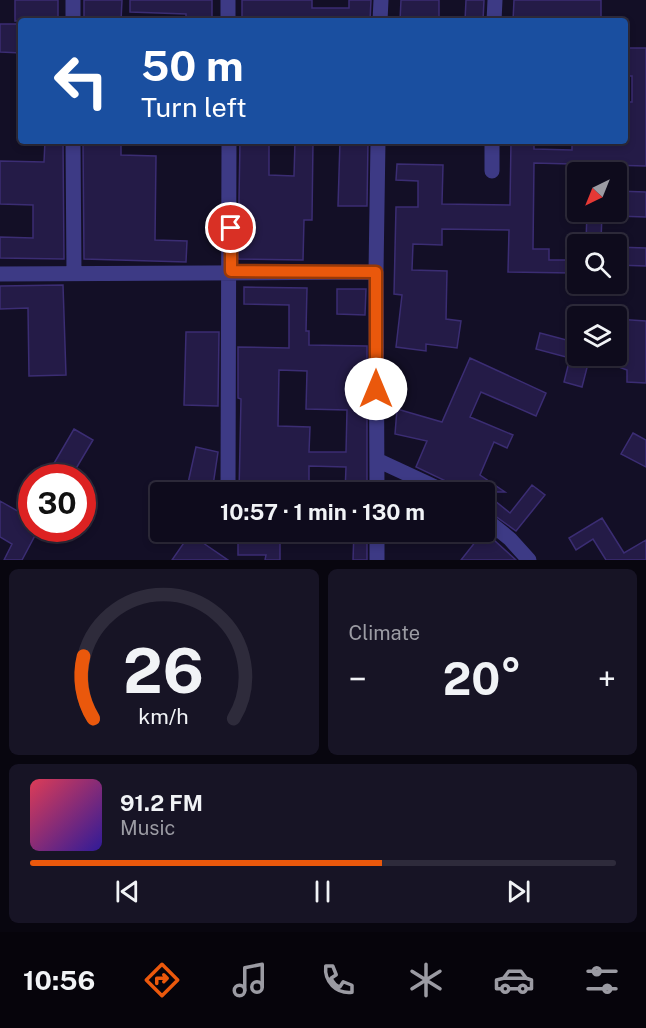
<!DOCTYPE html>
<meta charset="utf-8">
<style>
:root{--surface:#0e0b1c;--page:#171425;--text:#f1f3f6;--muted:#9b9ba3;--line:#2e2b3b;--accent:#ea580c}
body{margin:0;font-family:"Public Sans",sans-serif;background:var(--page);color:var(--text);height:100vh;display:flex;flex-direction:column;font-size:22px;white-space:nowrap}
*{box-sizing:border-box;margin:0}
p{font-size:20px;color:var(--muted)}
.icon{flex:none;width:33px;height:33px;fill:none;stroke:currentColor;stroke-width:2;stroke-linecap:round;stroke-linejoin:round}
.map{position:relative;height:560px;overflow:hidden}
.panel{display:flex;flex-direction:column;gap:9px;padding:9px;background:#08060f;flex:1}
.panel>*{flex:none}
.guide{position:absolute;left:18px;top:18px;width:610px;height:126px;border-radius:6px;box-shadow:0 3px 9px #0003,0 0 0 2px var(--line);background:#1a4fa0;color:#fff;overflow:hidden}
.needle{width:39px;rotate:223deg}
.buttons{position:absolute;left:567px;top:162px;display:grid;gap:12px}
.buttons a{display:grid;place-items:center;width:60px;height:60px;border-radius:6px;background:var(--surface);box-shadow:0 3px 9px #0003,0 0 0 2px var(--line);font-size:30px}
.speed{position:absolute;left:18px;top:464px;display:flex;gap:12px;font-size:30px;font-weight:700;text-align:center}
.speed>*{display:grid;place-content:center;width:78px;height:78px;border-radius:50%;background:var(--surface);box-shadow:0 3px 9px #0003,0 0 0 2px var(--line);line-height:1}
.speed .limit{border:9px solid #d22;background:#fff;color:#111}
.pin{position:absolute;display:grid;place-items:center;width:51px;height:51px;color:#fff;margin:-26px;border:3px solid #fff;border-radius:50%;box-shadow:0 2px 6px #0007}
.me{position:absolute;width:66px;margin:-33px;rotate:0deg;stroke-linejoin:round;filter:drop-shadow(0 0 4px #0008)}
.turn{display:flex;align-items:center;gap:21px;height:126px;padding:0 24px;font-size:27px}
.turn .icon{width:78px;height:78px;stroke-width:2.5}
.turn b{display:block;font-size:42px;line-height:51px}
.big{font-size:45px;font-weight:700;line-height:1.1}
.panel .tile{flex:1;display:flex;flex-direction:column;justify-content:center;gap:9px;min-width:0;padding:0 21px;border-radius:9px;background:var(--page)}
.panel .dial{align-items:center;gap:0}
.dial svg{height:156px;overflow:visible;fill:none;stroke:var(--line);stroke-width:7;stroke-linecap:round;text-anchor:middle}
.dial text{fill:var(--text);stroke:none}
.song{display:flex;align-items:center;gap:18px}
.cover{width:72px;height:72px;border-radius:9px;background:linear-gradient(135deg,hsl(350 70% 55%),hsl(250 70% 35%))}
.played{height:6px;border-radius:3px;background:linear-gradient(90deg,var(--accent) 60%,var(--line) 60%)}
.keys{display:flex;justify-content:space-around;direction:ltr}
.heat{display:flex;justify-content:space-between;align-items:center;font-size:33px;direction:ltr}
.panel .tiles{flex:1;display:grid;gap:9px;grid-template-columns:1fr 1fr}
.tile:last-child{grid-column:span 2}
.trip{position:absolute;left:150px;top:482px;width:345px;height:60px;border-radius:6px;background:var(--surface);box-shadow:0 3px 9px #0003,0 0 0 2px var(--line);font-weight:700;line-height:60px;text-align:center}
.tab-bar{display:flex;height:96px;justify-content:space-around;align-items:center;background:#06040b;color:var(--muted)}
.tab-bar .icon{width:42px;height:42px}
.tab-bar .on{color:var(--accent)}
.tab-bar b{font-size:27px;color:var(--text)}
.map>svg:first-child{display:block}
.building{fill:#241b47;stroke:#3b2d73;stroke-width:1.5;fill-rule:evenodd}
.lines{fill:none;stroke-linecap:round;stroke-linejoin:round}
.minor{stroke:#3d3a85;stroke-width:15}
.route-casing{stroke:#983908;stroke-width:15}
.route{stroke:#ea580c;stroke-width:10}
</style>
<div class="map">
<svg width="646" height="560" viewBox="0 0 646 560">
<rect width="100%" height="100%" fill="#130f26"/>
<!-- building -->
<path class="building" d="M15,0h43v21h-43z
M84,0h38l-1,21h-37z
M130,0h82v21h-26v-7l-56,-2z
M242,0h70v8h37v-8h22l-1,21h-128z
M401,0h38v21h-39z
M466,0h18l-1,21h-18z
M514,0h87v21h-88z
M0,24h21v29l-21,-1z
M626,48h20v118l-112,-3 -1,86h16v11h23v13l-64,-1 1,-42 -67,-1v16l-29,-1 -1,26 35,1 -1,48 15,2 -4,27 -31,-4v7l-30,-4 6,-52 -8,-1 2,-87h22v-26l-22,-1 1,-16 46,1 -1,39 68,1 1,-64h23v8l38,1v-9h54v-39h6v-26h-6z
M45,141h18l1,118 -64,-1v-21l33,1v-33l-33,-1v-43l44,1z
M83,141h38v14l35,1 -1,84 32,1 -1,21 -102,-3z
M240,141h29v34l25,1 1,-35h18l-1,79h-8l-1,40 -65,-1z
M340,141h28l-1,65h-29z
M616,191l30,1v25l-30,-1z
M587,212h15l-1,30h-15z
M616,247l30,1v18l-30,-1z
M63,285l3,90 -37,1 -1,-68 -28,1v-23z
M244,287l63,1 -1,43h3v14l58,1v146h-22l1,-25 -37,-1v26h-70l2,-93 -3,-1v-51l51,1v-43l-45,-1zM279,370l28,1 -1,38 41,1 -1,42h-37l1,-25 -32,-1z
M337,289h29l-1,26 -28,-1z
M616,319l30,2v62l-19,-1v-12l-11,-4z
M186,332h33l-1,74 -34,-1z
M540,333l38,10v13h12l-8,31 -18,-5 6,-24 -34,-9z
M470,358l76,35 -10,23 -55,-24 -11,25 43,18 -6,13 -13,-6 -14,33 25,17h-49l-6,-9 -34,-16 11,-26 -32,-7 2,-25 45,13z
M74,429l19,11 -22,37h-25z
M633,433l13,7v27l-25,-13z
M196,447l22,5 -6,40h-26z
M532,485l13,10 -29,36 -32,-23v-16l26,21z
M32,493v35h7l-17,32h-18l8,-16 -12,-7v-36l21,12z
M602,518l22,35 22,-13v20h-40l-13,-21 -17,11 -7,-12z
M238,531h42v29h-15l1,-5h-28z
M354,531h13v29h-14z
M477,531h7l32,29h-55l19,-24z
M190,534l38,26h-56z"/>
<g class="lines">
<!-- minor -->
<path class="minor" d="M73,0v21
M228,0v21
M380,21l1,-21
M494,21l1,-21
M73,141l1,132
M492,171v-30
M376,272l1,220
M0,274l376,-2 2,-131
M377,460l69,32
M228,492l1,-351
M484,518l26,21 19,21
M377,531v29"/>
</g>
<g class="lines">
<!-- route casing -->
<g class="route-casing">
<path id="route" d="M231,228v43l145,1v117"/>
</g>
<!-- route -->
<use href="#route" class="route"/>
</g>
</svg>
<div class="buttons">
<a><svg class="needle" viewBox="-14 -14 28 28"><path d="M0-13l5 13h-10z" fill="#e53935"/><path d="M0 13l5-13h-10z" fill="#9b9ba3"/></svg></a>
<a><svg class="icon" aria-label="search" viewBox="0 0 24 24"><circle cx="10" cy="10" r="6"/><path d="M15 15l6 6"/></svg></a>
<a><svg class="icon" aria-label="layers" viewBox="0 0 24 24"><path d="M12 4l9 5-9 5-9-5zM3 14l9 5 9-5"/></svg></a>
</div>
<div class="speed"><div class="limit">30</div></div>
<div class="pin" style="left:231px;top:228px;background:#d93025"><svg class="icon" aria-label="arrive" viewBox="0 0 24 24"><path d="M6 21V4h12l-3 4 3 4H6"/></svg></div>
<svg class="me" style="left:376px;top:389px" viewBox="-20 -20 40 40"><circle r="19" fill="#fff"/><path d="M0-13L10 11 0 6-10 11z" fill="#ea580c"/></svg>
<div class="trip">10:57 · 1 min · 130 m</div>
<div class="guide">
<div class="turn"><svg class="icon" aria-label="left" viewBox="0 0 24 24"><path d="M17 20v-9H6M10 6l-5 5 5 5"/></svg><div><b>50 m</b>Turn left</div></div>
</div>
</div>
<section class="panel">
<div class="tiles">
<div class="tile dial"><svg viewBox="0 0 100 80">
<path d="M14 69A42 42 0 1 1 86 69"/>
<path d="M14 69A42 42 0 0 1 9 37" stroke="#ea580c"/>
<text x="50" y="56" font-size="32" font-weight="700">26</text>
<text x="50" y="72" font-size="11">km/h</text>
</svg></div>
<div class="tile"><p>Climate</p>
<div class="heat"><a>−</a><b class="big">20°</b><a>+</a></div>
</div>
<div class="tile">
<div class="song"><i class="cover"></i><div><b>91.2 FM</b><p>Music</p></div></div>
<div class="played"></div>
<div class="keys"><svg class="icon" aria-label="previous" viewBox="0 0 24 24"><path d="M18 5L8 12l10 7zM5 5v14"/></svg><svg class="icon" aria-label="pause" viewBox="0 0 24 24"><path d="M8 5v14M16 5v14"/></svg><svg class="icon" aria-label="next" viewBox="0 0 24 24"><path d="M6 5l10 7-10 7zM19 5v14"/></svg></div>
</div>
</div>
</section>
<nav class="tab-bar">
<b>10:56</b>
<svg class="icon on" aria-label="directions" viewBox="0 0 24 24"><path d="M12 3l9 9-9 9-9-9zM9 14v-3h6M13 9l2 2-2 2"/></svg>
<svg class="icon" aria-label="music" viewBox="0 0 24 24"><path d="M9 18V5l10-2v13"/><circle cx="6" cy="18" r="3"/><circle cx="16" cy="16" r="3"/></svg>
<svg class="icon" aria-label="phone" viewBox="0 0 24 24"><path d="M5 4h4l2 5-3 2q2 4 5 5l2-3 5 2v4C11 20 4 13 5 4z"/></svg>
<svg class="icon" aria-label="climate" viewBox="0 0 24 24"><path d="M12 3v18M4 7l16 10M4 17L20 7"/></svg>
<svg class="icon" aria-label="car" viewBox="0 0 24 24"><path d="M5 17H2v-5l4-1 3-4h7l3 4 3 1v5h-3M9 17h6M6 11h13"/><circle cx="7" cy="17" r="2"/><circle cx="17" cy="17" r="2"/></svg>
<svg class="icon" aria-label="filters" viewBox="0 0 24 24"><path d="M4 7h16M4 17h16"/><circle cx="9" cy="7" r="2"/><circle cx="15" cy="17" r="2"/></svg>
</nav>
